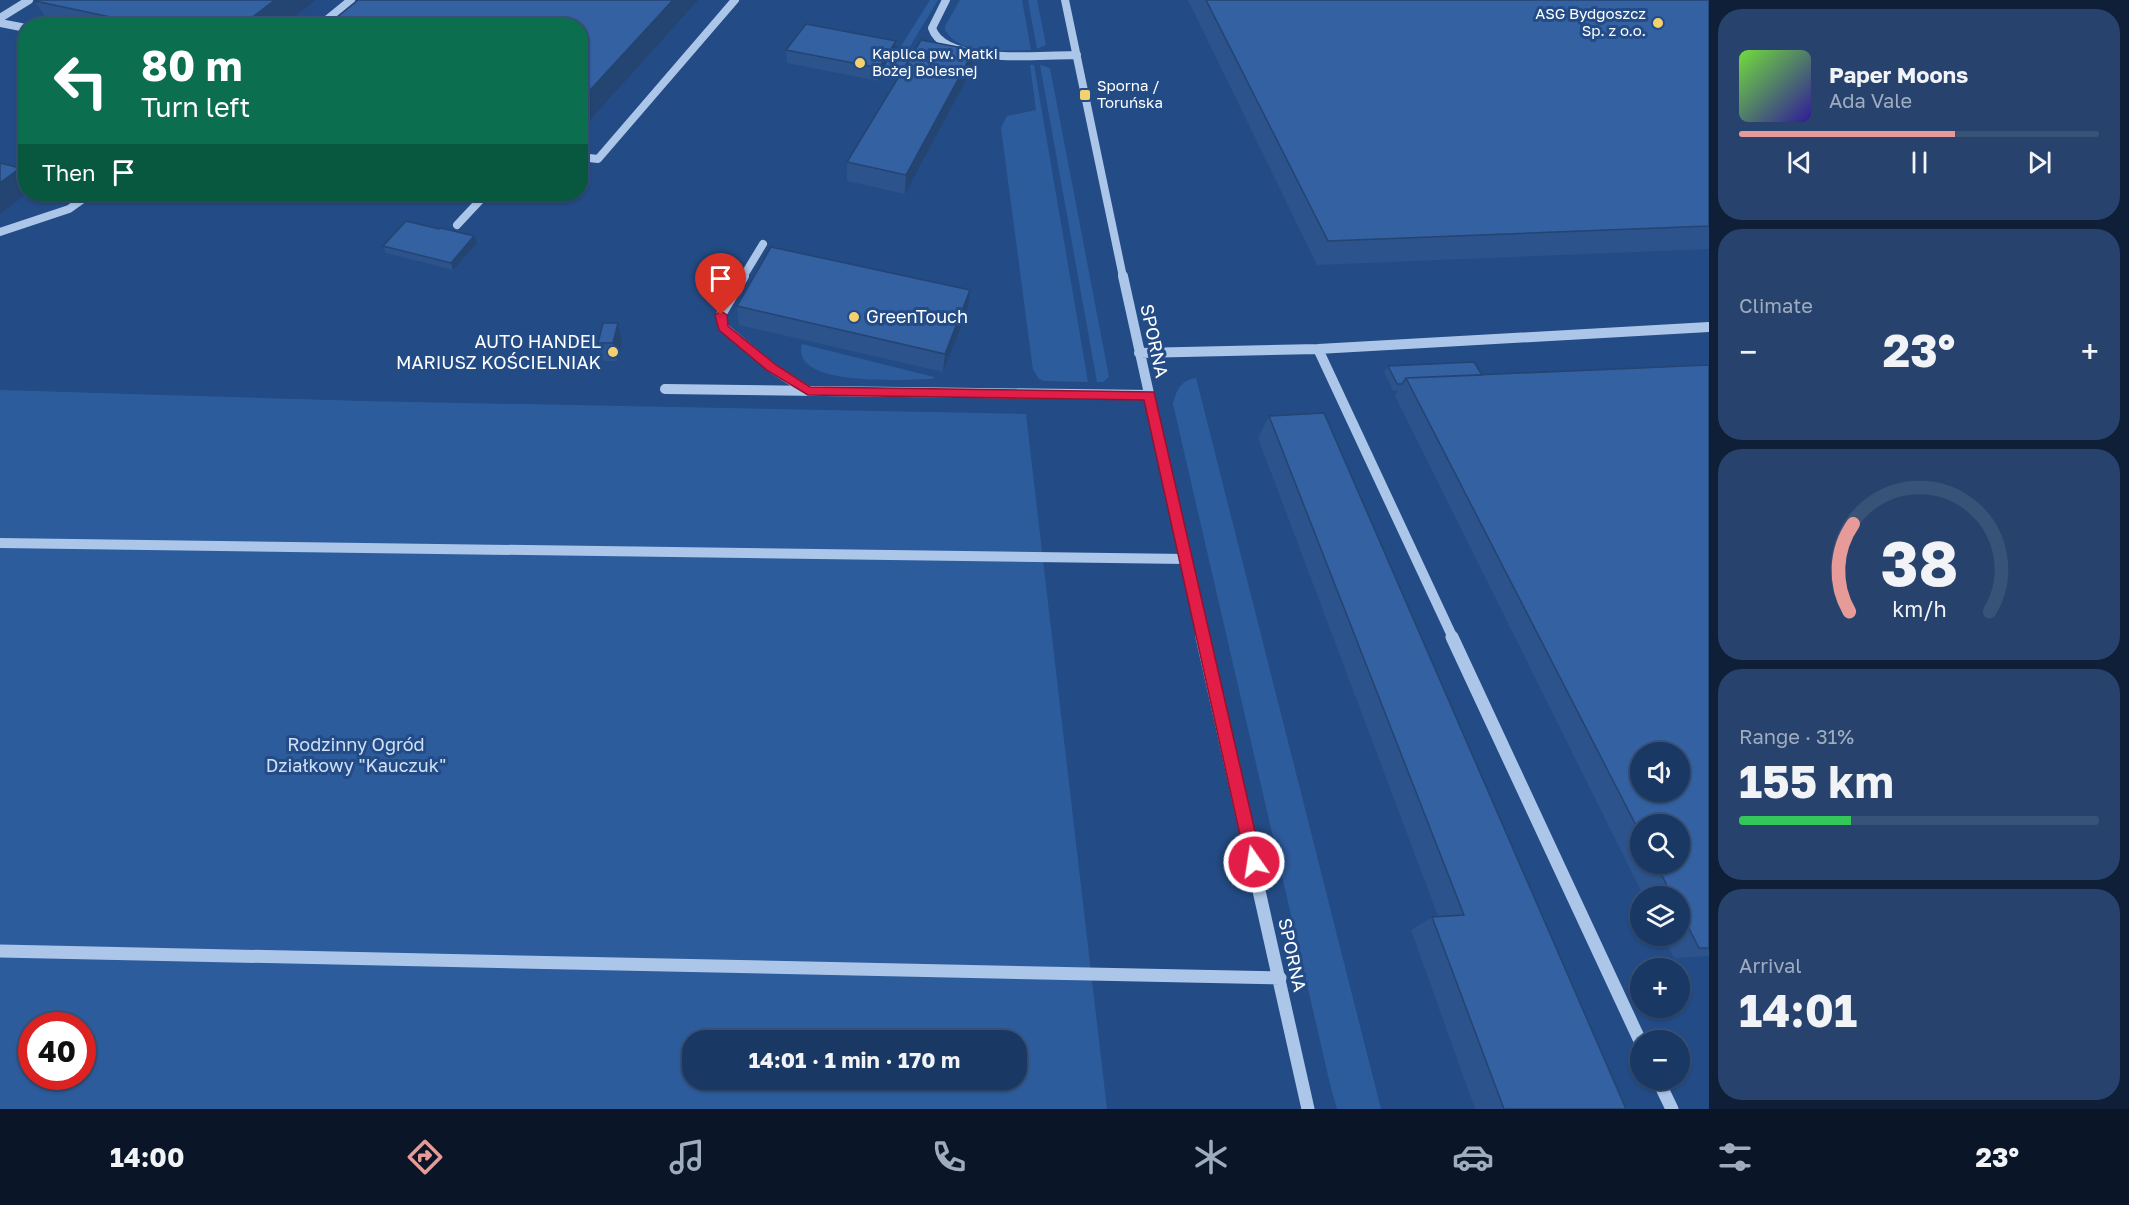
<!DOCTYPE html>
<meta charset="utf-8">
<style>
:root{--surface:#1a3864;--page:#27436d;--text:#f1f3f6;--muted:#9facbf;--line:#385278;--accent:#e69b98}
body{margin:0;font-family:"Golos Text",sans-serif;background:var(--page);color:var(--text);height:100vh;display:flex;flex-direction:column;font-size:22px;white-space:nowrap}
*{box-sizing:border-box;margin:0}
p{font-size:20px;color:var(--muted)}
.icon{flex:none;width:33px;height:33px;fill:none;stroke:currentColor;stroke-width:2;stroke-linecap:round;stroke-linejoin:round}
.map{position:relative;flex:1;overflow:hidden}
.sheet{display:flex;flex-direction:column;gap:9px;padding:9px;background:#0e1f37;width:420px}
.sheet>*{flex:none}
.guide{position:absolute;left:18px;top:18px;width:570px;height:183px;border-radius:24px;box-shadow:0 2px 4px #0004,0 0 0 2px var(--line);background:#0b6e4f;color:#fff;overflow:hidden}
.buttons{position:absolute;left:1630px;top:742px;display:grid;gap:12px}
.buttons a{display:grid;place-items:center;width:60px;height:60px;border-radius:50%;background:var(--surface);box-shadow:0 2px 4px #0004,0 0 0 2px var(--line);font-size:30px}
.speed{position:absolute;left:18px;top:1012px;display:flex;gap:12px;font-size:30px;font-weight:700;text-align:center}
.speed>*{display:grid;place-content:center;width:78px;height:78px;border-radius:50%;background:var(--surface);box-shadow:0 2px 4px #0004,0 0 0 2px var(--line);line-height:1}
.speed .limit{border:9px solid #d22;background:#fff;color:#111}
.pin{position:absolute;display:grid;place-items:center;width:51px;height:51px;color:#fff;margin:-62px -26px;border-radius:50% 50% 50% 0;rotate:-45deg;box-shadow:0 0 6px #0007}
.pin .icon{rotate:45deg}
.me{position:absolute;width:66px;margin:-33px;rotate:347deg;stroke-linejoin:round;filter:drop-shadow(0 0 4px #0008)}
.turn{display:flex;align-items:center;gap:21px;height:126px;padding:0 24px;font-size:27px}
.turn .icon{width:78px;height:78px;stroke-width:2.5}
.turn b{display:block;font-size:42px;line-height:51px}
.then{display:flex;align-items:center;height:57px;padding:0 24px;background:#0003;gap:12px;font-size:22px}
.big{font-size:45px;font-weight:700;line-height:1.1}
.sheet .tile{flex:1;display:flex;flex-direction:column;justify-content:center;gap:9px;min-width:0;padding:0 21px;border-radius:24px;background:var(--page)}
.sheet .dial{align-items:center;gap:0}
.dial svg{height:156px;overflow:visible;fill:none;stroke:var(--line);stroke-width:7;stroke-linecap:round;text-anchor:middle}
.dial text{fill:var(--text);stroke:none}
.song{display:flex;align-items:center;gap:18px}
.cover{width:72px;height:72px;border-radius:9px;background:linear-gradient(135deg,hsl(100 70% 55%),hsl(250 70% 35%))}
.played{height:6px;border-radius:3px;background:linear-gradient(90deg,var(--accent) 60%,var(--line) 60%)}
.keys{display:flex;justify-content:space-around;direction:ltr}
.heat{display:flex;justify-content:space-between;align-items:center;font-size:33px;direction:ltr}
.charge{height:9px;border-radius:4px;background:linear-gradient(90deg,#34c759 31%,var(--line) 0)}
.trip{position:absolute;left:682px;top:1030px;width:345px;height:60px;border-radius:24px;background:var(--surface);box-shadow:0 2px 4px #0004,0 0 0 2px var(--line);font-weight:700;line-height:60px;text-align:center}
.dock{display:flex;height:96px;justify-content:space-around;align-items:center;background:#0a1628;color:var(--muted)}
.dock .icon{width:42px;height:42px}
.dock .on{color:var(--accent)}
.dock b{font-size:27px;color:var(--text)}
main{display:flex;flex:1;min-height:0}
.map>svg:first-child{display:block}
.green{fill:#2d5c9d;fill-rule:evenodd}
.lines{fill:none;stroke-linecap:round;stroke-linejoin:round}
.minor-far2{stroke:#acc6e9;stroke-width:8}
.minor-far1{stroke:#acc6e9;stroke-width:10}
.minor{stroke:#acc6e9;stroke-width:13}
.wall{fill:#2c538b;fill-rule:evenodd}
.shaded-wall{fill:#244471}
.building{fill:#3361a2;stroke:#244471;stroke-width:1.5;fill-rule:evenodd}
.route{fill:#e11d48;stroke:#92132f;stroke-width:1.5}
.poi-dot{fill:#f4d16e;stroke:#234b85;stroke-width:2}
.labels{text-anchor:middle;stroke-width:6;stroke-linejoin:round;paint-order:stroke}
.far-poi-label{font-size:15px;fill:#fff;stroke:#234b85;text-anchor:start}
.poi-label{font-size:18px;fill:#fff;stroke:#234b85;text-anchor:start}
.street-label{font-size:18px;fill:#fff;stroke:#234b85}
.park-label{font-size:18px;fill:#d0e0f7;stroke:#234b85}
</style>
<main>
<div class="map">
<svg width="1709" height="1109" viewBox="0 0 1709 1109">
<rect width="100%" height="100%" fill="#234b85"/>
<!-- green -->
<path class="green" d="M930,0h8l-32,53 -8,-2z
M960,0h62l9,50c-27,0 -70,7 -86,-20v-4z
M1028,0h9l9,45 -9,4z
M1030,65h4l54,317 -44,-1 -5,-2 -6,-9 -32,-242 6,-12 29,-6z
M1040,65l10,3 59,309 -6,5h-6z
M802,344l132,33 -1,2c-24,0 -143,10 -131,-35z
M1196,378l185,731h-44l-7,-25 -157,-680c4,-15 7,-23 23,-26z
M0,390l363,11 663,13 81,695h-1107zM32,1026h50v51h-50zM693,1041h324v39h-324z"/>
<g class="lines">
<!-- minor-far2 -->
<path class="minor-far2" d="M946,0l-14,28c12,38 112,27 145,27
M1065,0l58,277
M0,18l29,-18
M0,23l26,5
M319,26l32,-26
M580,157l18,2 137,-159
M457,225l29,-31
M0,232l69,-23 21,-15
M743,277l20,-33"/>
<!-- minor-far1 -->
<path class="minor-far1" d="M744,276l-23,39 2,12 49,41 36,23
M1123,276l80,362
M1318,349l135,289
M1139,353l179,-4 391,-22
M665,389l484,6
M0,543l1186,16"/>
<!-- minor -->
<path class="minor" d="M1202,637l106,472
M1452,637l189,406
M0,951l1280,27
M1658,1080l14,29"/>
</g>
<!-- wall -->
<path class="wall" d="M316,0l-33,26h-226l-7,-2 -15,-23z
M1188,0h521v249l-392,16z
M896,41l-1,6 19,4 60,-1 -2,19 -67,125 -58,-13v-19l51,-84 -16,-3 -4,6 -91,-18 -1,-13z
M439,229l35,7 3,7 -24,27 -67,-17 -3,-7z
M970,290l-2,19 -25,63 -204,-47 -2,-19z
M618,323l4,19 -4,19h-15l-5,-18z
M1709,364v592l-35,2 -11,-22h17v-39h-36l-249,-501 3,-6 -5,1 -9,-19 4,-6 94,9zM1641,825l39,39h-39z
M1269,416l357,693h-151l-64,-179 21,-13 6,-1 -180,-478z"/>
<!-- shaded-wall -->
<path class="shaded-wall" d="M275,0h41l-33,26h-42z
M673,0h25l-118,131v-30z
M896,41l-1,13 -13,15v6l-4,6 1,-13z
M974,50l-2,19 -67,125 1,-19z
M20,168l6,7v19l-26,20v-31z
M474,236l3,7 -24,27 -2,-7z
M970,290l-2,19 -25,63 2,-18z
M618,323l4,19 -4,19 -5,-18z"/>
<!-- building -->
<path class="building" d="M36,0h239l-34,26h-88l-118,-25z
M358,0h315l-93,101v-75h-254z
M1206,0h503v226l-381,15z
M806,24l90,17 -17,27 -93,-18z
M921,40l53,10 -68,125 -59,-13z
M895,47l20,4 -13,21 -20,-3z
M0,163l20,5 -20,15z
M406,221l33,8 2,-1 33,8 -23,27 -68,-17z
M771,247l199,43 -25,64 -208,-48z
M603,323h15l-5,20h-15z
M1474,362l8,13 -76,3 -4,6h-5l-9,-18z
M1709,365v583h-10l-19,-37v-14h-7l-17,-33h24v-39h-39v10l-235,-457zM1641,753h39v39h-39z
M1324,413l302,696h-122l-72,-192 32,-2 -195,-499z"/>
<!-- route -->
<path class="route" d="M721,311l6,4 1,11 48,39 34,22 344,5 108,470 -2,6 -6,2 -6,-2 -2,-6 -102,-462 -336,-5 -40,-24 -49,-41 -4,-15z"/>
<!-- markers -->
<g class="poi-dot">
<circle cx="1658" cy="23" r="6"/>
<circle cx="860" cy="63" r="6"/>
<rect x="1079" y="89" width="12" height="12" rx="3"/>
<circle cx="854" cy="317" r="6"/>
<circle cx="613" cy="352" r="6"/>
</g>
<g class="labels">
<!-- far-poi labels -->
<g class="far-poi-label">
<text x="1646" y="19" text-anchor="end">ASG Bydgoszcz<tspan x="1646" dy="17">Sp. z o.o.</tspan></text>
<text x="872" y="59">Kaplica pw. Matki<tspan x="872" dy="17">Bożej Bolesnej</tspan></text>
<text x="1097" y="91">Sporna /<tspan x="1097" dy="17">Toruńska</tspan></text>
</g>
<!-- poi labels -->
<g class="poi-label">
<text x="866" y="323">GreenTouch</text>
<text x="601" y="348" text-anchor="end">AUTO HANDEL<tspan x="601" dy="21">MARIUSZ KOŚCIELNIAK</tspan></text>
</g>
<!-- street labels -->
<g class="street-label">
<text transform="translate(1154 341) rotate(78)" y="6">SPORNA</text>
<text transform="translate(1292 955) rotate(78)" y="6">SPORNA</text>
</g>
<!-- park labels -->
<g class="park-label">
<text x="356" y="751">Rodzinny Ogród<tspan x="356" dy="21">Działkowy "Kauczuk"</tspan></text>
</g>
</g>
</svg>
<div class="buttons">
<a><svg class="icon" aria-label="sound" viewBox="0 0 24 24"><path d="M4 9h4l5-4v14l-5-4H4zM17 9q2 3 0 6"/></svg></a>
<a><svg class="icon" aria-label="search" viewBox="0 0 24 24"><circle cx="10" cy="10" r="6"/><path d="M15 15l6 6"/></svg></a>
<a><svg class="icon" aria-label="layers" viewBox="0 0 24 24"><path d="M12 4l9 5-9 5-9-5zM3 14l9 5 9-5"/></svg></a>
<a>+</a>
<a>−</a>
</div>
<div class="speed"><div class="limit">40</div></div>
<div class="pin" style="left:721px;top:315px;background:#d93025"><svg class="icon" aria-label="arrive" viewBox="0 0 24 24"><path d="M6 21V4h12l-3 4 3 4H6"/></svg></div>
<svg class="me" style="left:1254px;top:862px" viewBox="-20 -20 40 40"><circle r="17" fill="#e11d48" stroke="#fff" stroke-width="3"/><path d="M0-11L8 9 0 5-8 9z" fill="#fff"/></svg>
<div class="trip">14:01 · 1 min · 170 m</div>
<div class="guide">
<div class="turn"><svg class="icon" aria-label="left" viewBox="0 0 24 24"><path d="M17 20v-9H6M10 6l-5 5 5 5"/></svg><div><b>80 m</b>Turn left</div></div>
<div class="then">Then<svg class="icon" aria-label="arrive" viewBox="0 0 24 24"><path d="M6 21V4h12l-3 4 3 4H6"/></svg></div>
</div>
</div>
<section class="sheet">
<div class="tile">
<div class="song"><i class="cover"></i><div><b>Paper Moons</b><p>Ada Vale</p></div></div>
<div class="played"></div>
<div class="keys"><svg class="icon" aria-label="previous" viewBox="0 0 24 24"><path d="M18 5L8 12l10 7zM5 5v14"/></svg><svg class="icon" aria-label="pause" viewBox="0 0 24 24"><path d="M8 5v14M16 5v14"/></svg><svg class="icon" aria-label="next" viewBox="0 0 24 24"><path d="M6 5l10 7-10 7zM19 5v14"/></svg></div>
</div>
<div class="tile"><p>Climate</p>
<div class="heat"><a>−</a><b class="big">23°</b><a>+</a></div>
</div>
<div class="tile dial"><svg viewBox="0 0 100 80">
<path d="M14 69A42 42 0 1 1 86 69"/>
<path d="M14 69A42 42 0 0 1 16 24" stroke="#e69b98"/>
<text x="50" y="56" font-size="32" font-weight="700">38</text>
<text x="50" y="72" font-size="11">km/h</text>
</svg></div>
<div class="tile"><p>Range · 31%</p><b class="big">155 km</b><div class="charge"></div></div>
<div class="tile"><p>Arrival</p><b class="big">14:01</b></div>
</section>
</main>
<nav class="dock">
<b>14:00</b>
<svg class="icon on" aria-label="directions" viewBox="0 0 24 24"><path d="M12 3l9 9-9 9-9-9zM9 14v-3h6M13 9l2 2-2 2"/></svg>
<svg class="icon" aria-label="music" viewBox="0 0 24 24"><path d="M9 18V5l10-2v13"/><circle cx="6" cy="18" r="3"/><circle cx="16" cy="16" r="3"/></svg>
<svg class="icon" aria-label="phone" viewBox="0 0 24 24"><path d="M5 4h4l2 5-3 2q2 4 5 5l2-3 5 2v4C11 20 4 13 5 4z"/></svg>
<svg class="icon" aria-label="climate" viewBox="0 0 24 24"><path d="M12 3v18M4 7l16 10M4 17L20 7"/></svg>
<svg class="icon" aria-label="car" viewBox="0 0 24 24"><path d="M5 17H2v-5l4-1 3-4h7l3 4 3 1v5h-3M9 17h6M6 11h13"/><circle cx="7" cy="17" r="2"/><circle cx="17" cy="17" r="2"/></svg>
<svg class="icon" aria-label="filters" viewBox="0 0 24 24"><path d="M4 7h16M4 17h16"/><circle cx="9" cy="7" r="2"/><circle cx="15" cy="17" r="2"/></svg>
<b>23°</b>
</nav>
